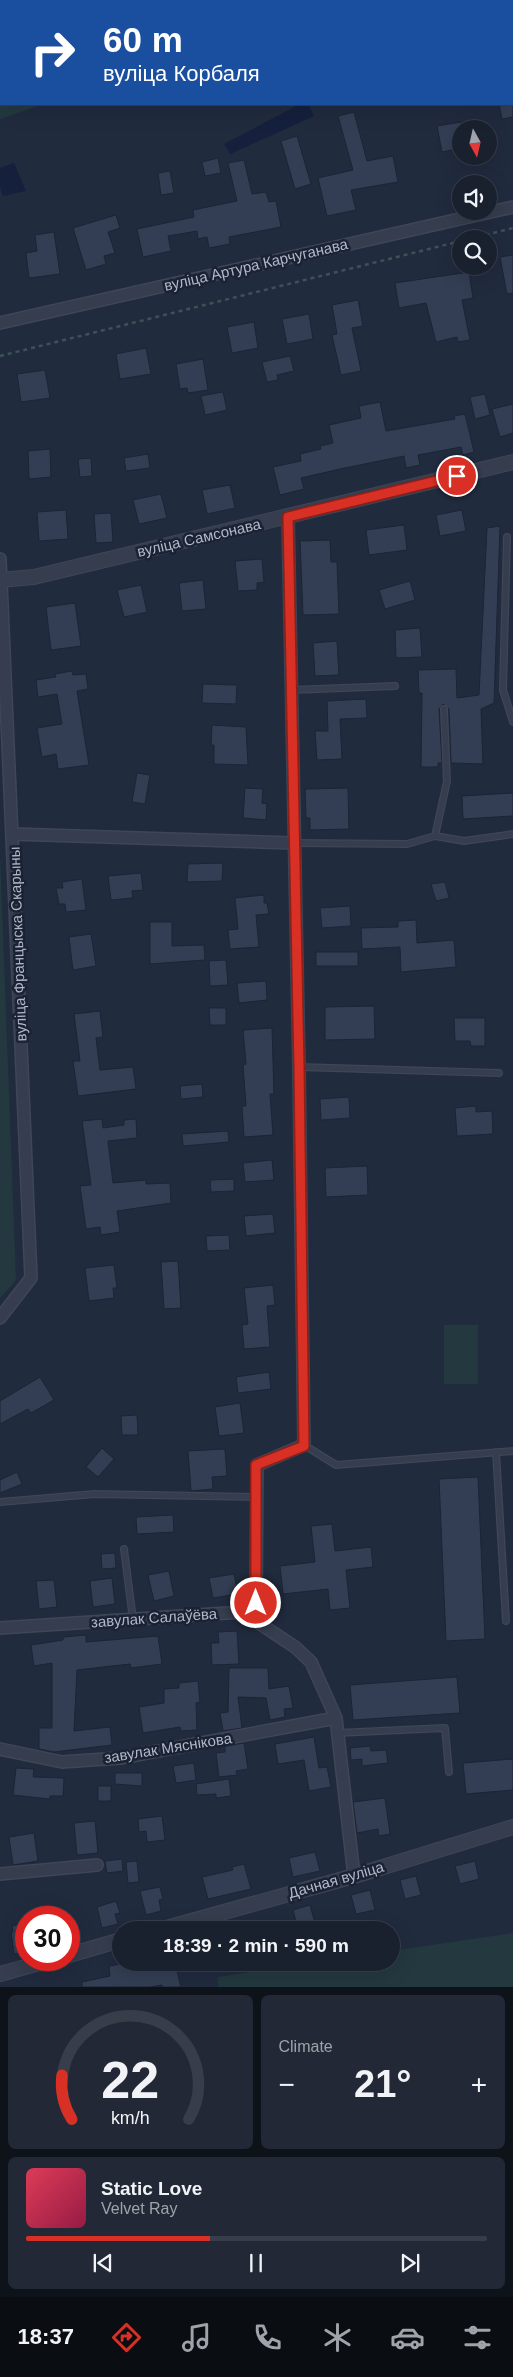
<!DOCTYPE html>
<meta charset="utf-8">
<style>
:root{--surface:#19202e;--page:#222836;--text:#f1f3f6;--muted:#9fa3aa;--line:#373e4a;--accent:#d93025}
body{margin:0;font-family:Arial,sans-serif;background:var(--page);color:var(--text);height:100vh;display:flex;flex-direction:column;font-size:19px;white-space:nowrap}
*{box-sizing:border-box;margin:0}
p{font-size:16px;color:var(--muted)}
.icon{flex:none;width:28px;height:28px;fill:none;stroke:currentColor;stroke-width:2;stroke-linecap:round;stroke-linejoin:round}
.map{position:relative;height:1987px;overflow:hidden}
.sheet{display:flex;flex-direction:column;gap:8px;padding:8px;background:#0e1219;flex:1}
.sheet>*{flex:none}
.top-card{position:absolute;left:0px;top:0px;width:514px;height:105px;box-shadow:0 5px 20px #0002,0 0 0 1px var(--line);background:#1a4fa0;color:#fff;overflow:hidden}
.needle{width:32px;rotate:172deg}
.buttons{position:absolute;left:452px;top:120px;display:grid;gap:10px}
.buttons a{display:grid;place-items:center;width:45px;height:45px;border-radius:50%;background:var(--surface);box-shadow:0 5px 20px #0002,0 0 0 1px var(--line);font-size:25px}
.speed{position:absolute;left:15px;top:1906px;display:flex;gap:10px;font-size:25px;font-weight:700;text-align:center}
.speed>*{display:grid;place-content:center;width:65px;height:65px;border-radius:50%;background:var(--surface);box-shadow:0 5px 20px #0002,0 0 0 1px var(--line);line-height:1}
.speed .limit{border:8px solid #d22;background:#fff;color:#111}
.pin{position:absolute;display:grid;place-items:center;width:42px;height:42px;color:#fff;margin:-21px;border:2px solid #fff;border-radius:50%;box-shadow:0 1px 5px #0007}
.me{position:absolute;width:55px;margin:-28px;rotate:0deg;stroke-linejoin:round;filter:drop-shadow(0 0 4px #0008)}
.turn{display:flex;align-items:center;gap:18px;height:105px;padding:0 20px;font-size:22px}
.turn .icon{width:65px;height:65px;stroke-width:2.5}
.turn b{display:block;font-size:35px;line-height:42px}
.big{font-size:38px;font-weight:600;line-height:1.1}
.sheet .card{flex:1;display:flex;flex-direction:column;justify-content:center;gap:8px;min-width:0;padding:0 18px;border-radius:8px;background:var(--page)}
.sheet .dial{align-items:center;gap:0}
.dial svg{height:130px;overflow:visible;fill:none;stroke:var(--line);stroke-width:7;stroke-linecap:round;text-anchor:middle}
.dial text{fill:var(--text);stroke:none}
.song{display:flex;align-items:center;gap:15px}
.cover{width:60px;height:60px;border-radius:8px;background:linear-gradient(135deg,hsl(350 70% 55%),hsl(340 70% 35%))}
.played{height:5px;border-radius:2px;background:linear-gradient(90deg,var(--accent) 40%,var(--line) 40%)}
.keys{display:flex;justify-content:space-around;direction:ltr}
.heat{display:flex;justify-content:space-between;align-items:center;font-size:28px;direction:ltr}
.sheet .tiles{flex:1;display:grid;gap:8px;grid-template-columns:1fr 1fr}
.card:last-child{grid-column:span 2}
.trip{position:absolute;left:112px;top:1921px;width:288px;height:50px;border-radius:25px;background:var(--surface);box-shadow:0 5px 20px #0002,0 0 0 1px var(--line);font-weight:600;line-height:50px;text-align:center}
.tabs{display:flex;height:80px;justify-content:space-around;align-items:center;background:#0a0d12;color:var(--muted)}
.tabs .icon{width:35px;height:35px}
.tabs .current{color:var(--accent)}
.tabs b{font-size:22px;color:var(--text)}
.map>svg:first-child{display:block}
.green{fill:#23393f}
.water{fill:#14203c}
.building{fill:#333e54;stroke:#1c2435}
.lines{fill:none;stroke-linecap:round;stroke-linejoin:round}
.service-casing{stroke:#3e4657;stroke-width:8}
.minor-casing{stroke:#3e4657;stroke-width:14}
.tertiary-casing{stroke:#3e4657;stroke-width:16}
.path{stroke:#3c5257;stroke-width:2.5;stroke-dasharray:4 4;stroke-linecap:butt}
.service{stroke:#353d4e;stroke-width:5.5}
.minor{stroke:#353d4e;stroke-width:11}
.tertiary{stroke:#353d4e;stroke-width:14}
.route-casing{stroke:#8d1f18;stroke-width:12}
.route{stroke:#d93025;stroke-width:9}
.labels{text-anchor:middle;stroke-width:5;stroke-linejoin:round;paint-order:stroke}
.street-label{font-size:15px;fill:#b1b8c9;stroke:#1a2233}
</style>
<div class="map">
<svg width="513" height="1987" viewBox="0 0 513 1987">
<rect width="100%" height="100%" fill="#212b3e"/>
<!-- green -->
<path class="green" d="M0,0h225v1h-224v103h43l-44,15z
M0,854l16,426 -16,18z
M444,1325h34v59h-34z
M513,1933v54h-295v-10l94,-14 79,-1v-11z"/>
<!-- water -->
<path class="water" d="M300,104h8l6,12 -84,38 -6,-10z
M14,163l12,28 -23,5 -3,-9v-19z"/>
<!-- building -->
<path class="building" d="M499,104h14v13l-11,2z
M354,112l13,49 26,-5 5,26 -47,8 5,20 -29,6 -9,-38 35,-8 -15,-54z
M461,122v26l-19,4 -5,-26z
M297,136l14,48 -16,5 -14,-48z
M218,158l3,15 -16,3 -3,-14z
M244,160l8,34 14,-2 3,10 7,-1 5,26 -52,10 1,7 -21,4 -2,-11 -9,2 -1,-8 -29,5 3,15 -28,6 -6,-28 57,-12 -1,-7 44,-9 -9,-38z
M170,171l4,22 -13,2 -3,-22z
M116,215l4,13 -12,4 7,21 -11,3 2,8 -20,6 -13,-42z
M54,232l6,42 -31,4 -3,-25 11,-2 -2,-16z
M513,255v38l-6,1 -7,-37z
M469,272l4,26 -11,2 8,40 -12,2 -1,-5 -21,5 -10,-39 -27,5 -4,-25z
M358,300l5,26 -11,2 9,43 -20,4 -9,-40 5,-1 -5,-29z
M309,314l4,25 -26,5 -5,-25z
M254,322l4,26 -26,5 -5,-26z
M146,348l5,26 -31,5 -4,-25z
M290,356l4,15 -17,4 1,5 -11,2 -5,-20z
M203,359l5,31 -20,3 -1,-5 -7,1 -4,-25z
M45,370l5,28 -29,4 -4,-28z
M223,392l4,18 -22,5 -4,-19z
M485,394l5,21 -15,4 -5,-22z
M380,402l6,29 69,-12 -1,-3 11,-2 9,38 -11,3 -2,-8 -43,8 2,10 -14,3 -2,-12 -64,13 -39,9 3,11 -24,6 -7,-28 28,-6 -1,-7 21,-5 -1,-3 13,-3 -4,-18 32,-7 -2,-12z
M513,404v29l-13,4 -8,-28z
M50,449l1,28 -22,2 -1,-28z
M148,454l2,14 -24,3 -2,-13z
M91,458l1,18 -12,1 -2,-18z
M230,485l5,23 -28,6 -5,-24z
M161,494l6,24 -28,6 -6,-24z
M66,510l2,29 -29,2 -2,-29z
M462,510l4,21 -26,5 -4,-21z
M111,513l2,29 -17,1 -2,-29z
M404,525l3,25 -38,5 -3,-25z
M500,526l-6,177 -13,6 2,55 -32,-1 -2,-54 -6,-5 -4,5 3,54h-4v4h-17l1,-74h-3l-1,-23 38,-1 1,29 22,-3 8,-167z
M330,540l1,22h6l2,52 -36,1 -3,-74z
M262,559l2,23 -7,1v7l-19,1 -3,-30z
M203,580l3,29 -24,2 -3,-28z
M410,581l5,19 -30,9 -6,-19z
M141,585l6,27 -23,5 -7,-27z
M75,603l6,43 -30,4 -5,-43z
M420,628l2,29 -26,1 -1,-28z
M337,641l2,34 -24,1 -2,-33z
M72,671l1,4 13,-1 2,15 -11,2 12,74 -31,4 -2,-15 -14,3 -5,-29 25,-4 -5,-30 -19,3 -2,-17 20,-3 -1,-3z
M203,684l34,1 -1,19 -34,-1z
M366,699l1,19 -27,1 2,40 -25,1 -2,-29h13l-1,-30z
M212,725l34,2 2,38 -34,-1v-19h-3z
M137,773l13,2 -5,29 -13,-2z
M245,788l18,1 -1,14 5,1 -1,16 -23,-2z
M348,788l1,41 -39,1v-12h-4l-1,-29z
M513,793v23l-50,3 -1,-23z
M223,863l-1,18 -35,1 1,-18z
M141,873l2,17 -11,1 1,7 -22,2 -3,-24z
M82,879l4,31 -20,2 -1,-8h-6l-3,-16h7l-1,-6z
M445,882l4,16 -13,3 -5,-17z
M264,895v8h3l2,11 -13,1 3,32 -29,2 -2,-19 10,-1 -3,-31z
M350,906l1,20 -29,2 -2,-20z
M416,920l1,23 37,-3 2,27 -55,5 -1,-25 -38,2 -1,-21 37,-1v-6z
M150,922h22v24l32,-1 1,15 -55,4z
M91,934l5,32 -23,4 -4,-33z
M316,952h42v14h-42z
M226,960l2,25 -18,1 -1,-25z
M266,981l1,19 -28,3 -2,-20z
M374,1006l1,33 -50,1v-33z
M209,1008h17v17h-16z
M100,1011l3,26 -7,1 4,32 33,-3 3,22 -58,7 -5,-35h7l-6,-47z
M454,1018h31v28h-14l-1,-5h-15z
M272,1028l2,66h-4l3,41 -29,2 -2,-31h4l-3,-41 3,-1 -3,-34z
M202,1084l1,13 -22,2 -1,-13z
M349,1097l1,21 -29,2 -1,-21z
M476,1106v6l16,-1 1,23 -36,2 -2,-28z
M102,1119l1,9 21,-3v-5l12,-1 1,19 -29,3 5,42 33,-3v4l24,-1 1,20 -54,8 3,21 -19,3 -1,-8 -14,2 -6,-43 11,-1 -9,-64z
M228,1131l1,11 -46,4 -1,-12z
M272,1160l2,20 -29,2 -2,-19z
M367,1166l1,29 -42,2 -1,-29z
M234,1179v12l-23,1 -1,-12z
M273,1214l2,19 -29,3 -2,-20z
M229,1235l1,15 -23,1 -1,-15z
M178,1261l3,47 -17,1 -3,-47z
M114,1265l3,23h-4l1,10 -25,3 -4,-33z
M273,1285l2,20 -8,1 3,41 -26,2 -2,-24 6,-1 -4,-36z
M269,1372l2,17 -33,4 -2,-16z
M40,1377l14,23 -23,13 -3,-4 -28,15v-23z
M240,1403l4,30 -25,3 -4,-29z
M137,1415l1,20h-16l-1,-19z
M102,1448l12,11 -16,18 -12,-10z
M225,1449l2,27 -15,1 1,12 -22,2 -3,-40z
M17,1472l5,12 -22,9v-13z
M478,1477l7,162 -39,2 -7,-162z
M173,1515l1,17 -37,2 -1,-17z
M332,1524l3,27 36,-4 2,20 -27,3 4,38 -20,2 -2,-21 -45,5 -3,-28 35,-4 -4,-36z
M115,1553l1,15 -14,1 -1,-15z
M169,1571l5,25 -20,5 -6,-26z
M234,1574l4,20 -25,4 -4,-20z
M112,1578l3,26 -22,3 -3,-26z
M54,1580l3,27 -18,2 -3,-28z
M237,1631l2,33 -27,1 -1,-22h8l-1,-11z
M86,1635v7l72,-6 4,28 -31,4 -1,-4 -53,6 -3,61 36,-4 2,18 -58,7 -15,-3v-21h13v-65l-18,3 -3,-21 32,-5v-3z
M229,1668h39l1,21 20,-3 4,22 -9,1 1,8 -15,3 -4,-22 -28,-1 4,31 -19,3 -3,-18 8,-1z
M457,1677l3,36 -107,7 -3,-35z
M198,1681l2,21 -4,1 1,27 -16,1 -1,-4 -37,6 -4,-26 25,-4v-14l15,-1v-5z
M314,1737l5,31 8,-1 4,20 -22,4 -5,-31 -26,4 -3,-20z
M244,1743l4,26 -12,2 1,4 -18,2 -3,-24 9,-1v-6z
M370,1746l1,5 15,-1 2,13 -26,3v-7l-11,1 -1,-12z
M513,1759v31l-47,4 -3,-31z
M194,1763l2,17 -20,3 -3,-17z
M16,1768l18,1 -1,8 31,1 -1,18h-13v3l-37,-4z
M115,1773h27v13l-27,-2z
M229,1779l2,17 -15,2v-4l-19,1 -1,-11z
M98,1786h13v15h-13z
M385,1798l5,36 -11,2 -1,-7 -21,4 -4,-31z
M162,1816l3,24 -18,2 -1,-11 -7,1 -1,-13z
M95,1821l3,32 -21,2 -3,-32z
M34,1833l4,28 -25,4 -4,-28z
M315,1852l5,19 -27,6 -4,-19z
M122,1859l1,12 -16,2 -2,-12z
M137,1861l2,21 -11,1 -2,-21z
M475,1861l4,18 -19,5 -5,-18z
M244,1864l7,25 -43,10 -6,-22 31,-7 -1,-3z
M416,1876l5,19 -16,4 -5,-19z
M160,1887l3,12 -4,1 2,11 -15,4 -6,-24z
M370,1890l5,20 -19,4 -5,-19z
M116,1901l4,12 -5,1 3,10 -16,4 -5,-21z
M310,1905l7,25h-19l-5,-20z
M26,1923v29l-12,2 -3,-22h2l-1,-6z
M132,1962h43l6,25h-18l-1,-2 -12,2h-68v-5l28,-6 -1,-10z"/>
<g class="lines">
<!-- service casing -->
<g class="service-casing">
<path id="service" d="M507,537l-4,153 10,32
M291,690l104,-4
M435,836l29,5 49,-7
M294,843l113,1 28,-8 12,-55 -3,-72
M299,1067l200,6
M304,1445l32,20 177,-14
M496,1452l10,169
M0,1502l95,-8 161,3
M124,1549l9,71
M337,1733l108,-5 4,44"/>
</g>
<!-- minor casing -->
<g class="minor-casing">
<path id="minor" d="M0,323l513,-116
M0,559l31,719 -31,40
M13,834l281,9
M242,1612l14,-9 1,-138 47,-20 -5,-378 -11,-550
M0,1628l242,-16 53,35 16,15 25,56 18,158
M0,1749l62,13 58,-4 216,-40
M0,1874l97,-9"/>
</g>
<!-- tertiary casing -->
<g class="tertiary-casing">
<path id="tertiary" d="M0,580l34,-3 479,-115
M159,1930l195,-54 159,-49
M69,1955l52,-15
M0,1974l50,-14"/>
</g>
<!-- path -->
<path class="path" d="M470,239l43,-11
M0,356l461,-115"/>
<!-- service -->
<use href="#service" class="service"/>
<!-- minor -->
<use href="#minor" class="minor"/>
<!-- tertiary -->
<use href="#tertiary" class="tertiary"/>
</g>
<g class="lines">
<!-- route casing -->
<g class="route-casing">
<path id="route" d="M256,1603v-138l48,-19 -5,-379 -11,-550 169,-41"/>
</g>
<!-- route -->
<use href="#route" class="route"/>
</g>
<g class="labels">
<!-- street labels -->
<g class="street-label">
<text transform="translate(256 265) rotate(-13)" y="5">вуліца Артура Карчуганава</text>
<text transform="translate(199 538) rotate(-13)" y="5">вуліца Самсонава</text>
<text transform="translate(18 944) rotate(-92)" y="5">вуліца Францыска Скарыны</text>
<text transform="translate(154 1618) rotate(-4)" y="5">завулак Салаўёва</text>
<text transform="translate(168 1748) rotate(-9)" y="5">завулак Мяснікова</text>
<text transform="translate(336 1880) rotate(-16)" y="5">Дачная вуліца</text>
</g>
</g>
</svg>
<div class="buttons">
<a><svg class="needle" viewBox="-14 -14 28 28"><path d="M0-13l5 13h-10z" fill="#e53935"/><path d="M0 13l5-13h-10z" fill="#9fa3aa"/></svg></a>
<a><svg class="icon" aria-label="sound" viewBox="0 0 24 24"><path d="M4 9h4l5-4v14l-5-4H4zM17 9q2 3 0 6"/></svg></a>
<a><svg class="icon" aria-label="search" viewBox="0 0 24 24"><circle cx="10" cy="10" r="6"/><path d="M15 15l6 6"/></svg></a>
</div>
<div class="speed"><div class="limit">30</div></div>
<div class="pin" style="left:457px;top:476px;background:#d93025"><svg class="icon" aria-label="arrive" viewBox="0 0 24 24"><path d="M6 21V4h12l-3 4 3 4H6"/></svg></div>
<svg class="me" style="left:256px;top:1603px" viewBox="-20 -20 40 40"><circle r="17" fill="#d93025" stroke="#fff" stroke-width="3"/><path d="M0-11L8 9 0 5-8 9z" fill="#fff"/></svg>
<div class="trip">18:39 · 2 min · 590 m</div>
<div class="top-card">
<div class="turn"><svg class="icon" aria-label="right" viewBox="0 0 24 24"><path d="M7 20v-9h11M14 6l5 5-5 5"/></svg><div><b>60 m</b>вуліца Корбаля</div></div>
</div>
</div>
<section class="sheet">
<div class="tiles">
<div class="card dial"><svg viewBox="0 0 100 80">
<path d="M14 69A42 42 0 1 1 86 69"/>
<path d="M14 69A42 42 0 0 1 8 42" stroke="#d93025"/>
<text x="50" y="56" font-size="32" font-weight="700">22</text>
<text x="50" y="72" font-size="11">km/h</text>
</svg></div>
<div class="card"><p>Climate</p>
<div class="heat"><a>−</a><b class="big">21°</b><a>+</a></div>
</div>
<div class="card">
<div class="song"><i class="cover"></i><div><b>Static Love</b><p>Velvet Ray</p></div></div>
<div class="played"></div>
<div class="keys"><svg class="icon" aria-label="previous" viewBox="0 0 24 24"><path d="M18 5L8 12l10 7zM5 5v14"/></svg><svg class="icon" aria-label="pause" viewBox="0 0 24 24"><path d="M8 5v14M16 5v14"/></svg><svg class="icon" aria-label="next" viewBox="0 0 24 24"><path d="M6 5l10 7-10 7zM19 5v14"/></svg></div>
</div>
</div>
</section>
<nav class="tabs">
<b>18:37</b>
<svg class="icon current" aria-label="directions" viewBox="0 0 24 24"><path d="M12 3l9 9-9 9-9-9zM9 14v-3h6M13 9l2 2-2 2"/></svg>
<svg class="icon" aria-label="music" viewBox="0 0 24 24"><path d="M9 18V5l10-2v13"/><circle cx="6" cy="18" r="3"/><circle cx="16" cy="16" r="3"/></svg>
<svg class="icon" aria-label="phone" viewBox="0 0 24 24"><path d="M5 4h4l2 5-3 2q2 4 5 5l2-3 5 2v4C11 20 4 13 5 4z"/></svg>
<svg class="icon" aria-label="climate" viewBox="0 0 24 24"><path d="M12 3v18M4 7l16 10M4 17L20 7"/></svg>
<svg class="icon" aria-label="car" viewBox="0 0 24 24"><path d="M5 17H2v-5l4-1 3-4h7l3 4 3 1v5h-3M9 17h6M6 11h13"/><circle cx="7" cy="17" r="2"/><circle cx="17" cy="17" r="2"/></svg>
<svg class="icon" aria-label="filters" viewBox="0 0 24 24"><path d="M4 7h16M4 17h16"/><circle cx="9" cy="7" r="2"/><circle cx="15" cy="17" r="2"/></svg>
</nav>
